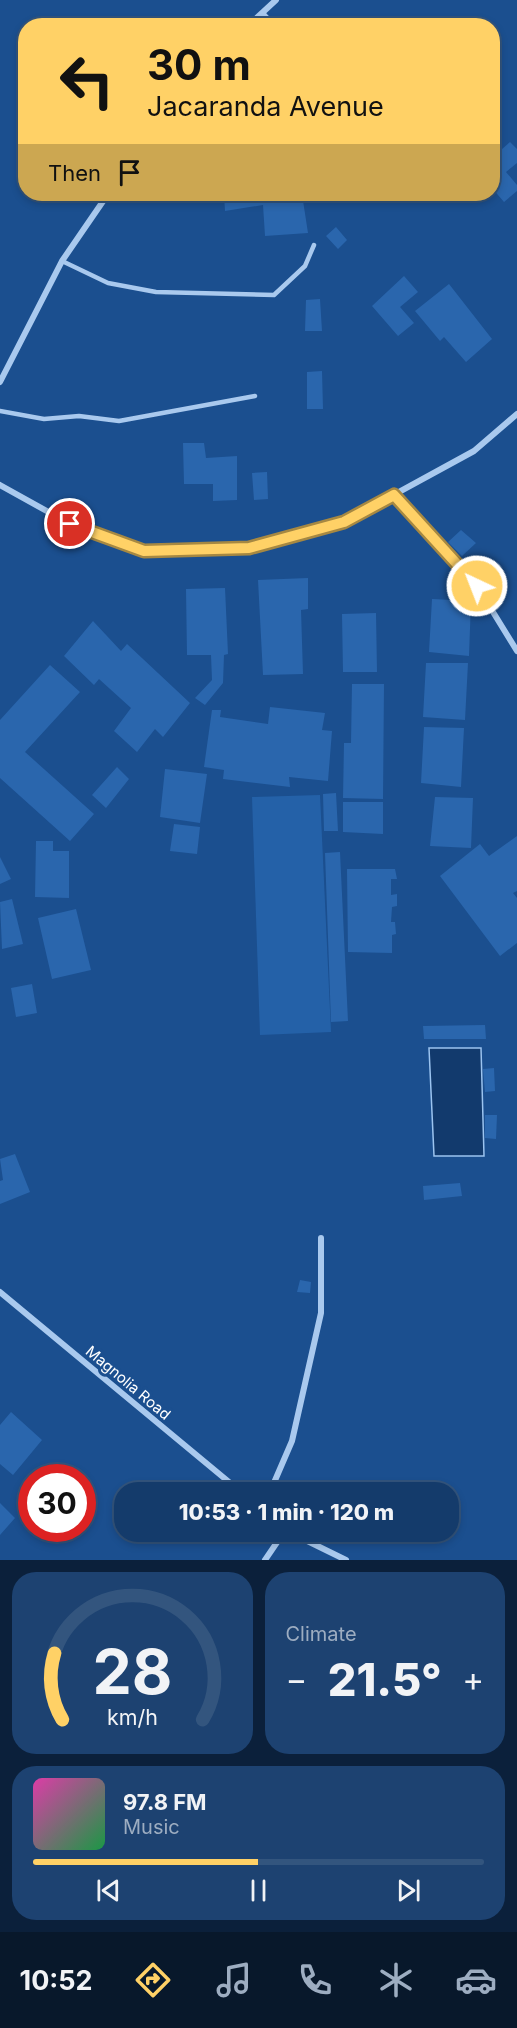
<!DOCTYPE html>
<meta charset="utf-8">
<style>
:root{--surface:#143b6b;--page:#1d4271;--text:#f1f3f6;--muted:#9dadc1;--line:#33557e;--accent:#ffd166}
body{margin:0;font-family:Inter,sans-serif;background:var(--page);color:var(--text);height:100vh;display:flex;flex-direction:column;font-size:22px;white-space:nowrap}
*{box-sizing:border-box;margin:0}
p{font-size:20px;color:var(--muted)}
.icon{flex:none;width:33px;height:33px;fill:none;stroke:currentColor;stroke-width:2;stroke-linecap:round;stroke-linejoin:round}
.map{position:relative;height:1560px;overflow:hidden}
.details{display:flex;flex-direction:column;gap:12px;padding:12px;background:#0b203b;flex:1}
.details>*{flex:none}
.top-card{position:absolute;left:18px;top:18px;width:482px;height:183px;border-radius:24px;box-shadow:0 3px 9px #0003,0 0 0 2px var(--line);background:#ffd166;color:#111;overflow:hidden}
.speed{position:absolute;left:18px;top:1464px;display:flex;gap:12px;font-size:30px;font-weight:700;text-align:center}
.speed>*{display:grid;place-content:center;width:78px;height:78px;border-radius:50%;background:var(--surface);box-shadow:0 3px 9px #0003,0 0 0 2px var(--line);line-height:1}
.speed .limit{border:9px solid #d22;background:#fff;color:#111}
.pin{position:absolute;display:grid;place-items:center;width:51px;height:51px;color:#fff;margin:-26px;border:3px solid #fff;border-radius:50%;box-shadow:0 2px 6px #0007}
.me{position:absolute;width:66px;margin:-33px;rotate:317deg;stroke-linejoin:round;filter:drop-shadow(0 0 4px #0008)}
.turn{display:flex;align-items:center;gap:21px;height:126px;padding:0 30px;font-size:27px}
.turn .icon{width:78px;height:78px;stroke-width:2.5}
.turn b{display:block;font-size:42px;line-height:51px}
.then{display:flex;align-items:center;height:57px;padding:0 30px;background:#0003;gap:12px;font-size:22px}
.big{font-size:45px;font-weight:800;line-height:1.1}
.details .tile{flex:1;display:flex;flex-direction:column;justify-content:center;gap:9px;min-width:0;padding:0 21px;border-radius:24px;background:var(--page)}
.details .dial{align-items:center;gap:0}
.dial svg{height:156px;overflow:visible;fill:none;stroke:var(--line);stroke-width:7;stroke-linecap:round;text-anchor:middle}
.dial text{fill:var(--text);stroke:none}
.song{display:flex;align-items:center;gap:18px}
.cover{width:72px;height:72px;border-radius:9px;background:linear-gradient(135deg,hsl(320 70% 55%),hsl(140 70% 35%))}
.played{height:6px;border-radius:3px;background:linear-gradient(90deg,var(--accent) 50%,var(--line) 50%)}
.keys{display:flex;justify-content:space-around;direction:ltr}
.heat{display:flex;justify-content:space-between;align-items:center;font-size:33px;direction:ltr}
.details .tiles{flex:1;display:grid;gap:12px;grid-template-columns:1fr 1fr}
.tile:last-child{grid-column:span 2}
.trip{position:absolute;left:114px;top:1482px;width:345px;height:60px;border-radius:24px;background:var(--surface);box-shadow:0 3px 9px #0003,0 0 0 2px var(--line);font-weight:800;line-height:60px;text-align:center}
.dock{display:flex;height:96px;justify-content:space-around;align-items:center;background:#08182b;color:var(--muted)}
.dock .icon{width:42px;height:42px}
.dock .on{color:var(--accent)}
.dock b{font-size:27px;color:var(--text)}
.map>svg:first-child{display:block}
.green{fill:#2461a8}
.water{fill:#123a6d;stroke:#9cc4f0;stroke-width:1.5}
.building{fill:#2a66ad}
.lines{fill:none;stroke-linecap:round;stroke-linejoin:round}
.lane{stroke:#a9c9ee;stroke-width:4.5}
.street{stroke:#a9c9ee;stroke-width:6}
.route-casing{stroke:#a68842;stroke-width:15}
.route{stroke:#ffd166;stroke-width:10}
.labels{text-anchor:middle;stroke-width:6;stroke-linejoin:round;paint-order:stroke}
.street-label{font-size:15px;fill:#fff;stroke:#1b4f8f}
</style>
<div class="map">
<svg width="517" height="1560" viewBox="0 0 517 1560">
<rect width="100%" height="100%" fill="#1b4f8f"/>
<!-- green -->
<path class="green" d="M320,795l11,237 -71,3 -8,-238z"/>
<!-- water -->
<path class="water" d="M429,1048h52l3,108h-50z"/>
<!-- building -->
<path class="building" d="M510,142l7,7v14l-11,9 11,13v6l-13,11 -12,-14v-30z
M224,194h78l6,39 -43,3 -2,-31 -38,6z
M336,227l11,13 -9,9 -12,-13z
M404,276l14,16 -18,15 14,16 -16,13 -26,-30z
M449,284l43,55 -26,23 -22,-25 -4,4 -25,-30z
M320,299l2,32h-17l1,-31z
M322,371l1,38h-16v-37z
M183,443h21l2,15 31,-2v44l-24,1v-17h-29z
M267,472l1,27 -14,1 -2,-27z
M461,530l15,13 -14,13 -14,-14z
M308,578v31l-7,1 2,64 -40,1 -5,-95z
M225,588l3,66 -4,1 -1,28 -18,22 -10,-7 17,-18 -1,-25h-24l-1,-66z
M432,599l39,2 -2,55 -40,-4z
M376,613l1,59h-34l-1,-58z
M93,621l28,30 6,-7 63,59 -27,34 -8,-8 -18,23 -23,-21 17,-23 -32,-29 -5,6 -30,-29z
M426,663h42l-3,57 -42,-3z
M50,665l30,27 -55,60 69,62 -24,27 -70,-63v-58z
M352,684h32l-1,115 -40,-1 1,-55h7z
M270,707l55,6 -3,17 10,1 -4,50 -39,-4 1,10 -67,-8 1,-9 -20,-3 8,-57h9l-1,7 48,7z
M424,727l40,1 -3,59 -40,-4z
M117,767l12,12 -23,29 -14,-13z
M165,769l42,5 -7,49 -40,-6z
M336,793l2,38h-14l-1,-37z
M435,797l38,1 -2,50 -41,-2z
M343,802h40v32l-40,-2z
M174,824l26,3 -3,27 -27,-3z
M517,836v55l-4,2 4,5v45l-17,13 -60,-80 40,-32 9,12z
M36,841h17v10h16v47l-34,-1z
M340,852l8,169 -17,1 -6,-169z
M0,857l11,22 -11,5z
M347,869h48l2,10h-6v16l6,-1v12l-5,1 -1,15h4l1,12 -4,1v18l-44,-1z
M12,899l11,45 -21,5 -2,-47z
M76,909l15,61 -39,9 -14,-61z
M32,984l5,29 -21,4 -5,-29z
M485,1025l1,14h-62l-1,-13z
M494,1068l1,23 -10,1 -2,-23z
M485,1115h12l-1,24 -11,-1z
M15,1154l15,38 -30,12v-23l3,-1 -3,-21z
M460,1183l2,13 -38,4 -1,-14z
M300,1280l11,2 -1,11 -13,-1z
M11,1412l31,28 -29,35 -13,-11v-39z
M0,1503l15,15 -15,17z"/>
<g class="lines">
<!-- lane -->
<path class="lane" d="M62,261l46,22 48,9 118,3 31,-29 9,-21
M0,411l44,8 35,-3 40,5 136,-25"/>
<!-- street -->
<path class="street" d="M262,13l12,13
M248,26l28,-26
M0,382l62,-121 46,-67
M0,485l70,39 74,27 105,-3 95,-26 130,-71 43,-37
M395,495l82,91 40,65
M0,1292l241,200
M270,1492l22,-51 29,-128v-75
M289,1532l57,28
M265,1560l19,-28"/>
</g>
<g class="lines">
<!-- route casing -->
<g class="route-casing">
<path id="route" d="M70,524l74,27 105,-3 95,-26 50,-27 83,91"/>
</g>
<!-- route -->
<use href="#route" class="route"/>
</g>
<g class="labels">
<!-- street labels -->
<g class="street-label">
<text transform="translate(128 1383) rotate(40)" y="5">Magnolia Road</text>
</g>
</g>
</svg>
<div class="speed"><div class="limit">30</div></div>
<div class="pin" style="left:70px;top:524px;background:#d93025"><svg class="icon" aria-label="arrive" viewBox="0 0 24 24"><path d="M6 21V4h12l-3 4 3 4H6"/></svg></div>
<svg class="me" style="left:477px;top:586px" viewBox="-20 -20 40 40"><circle r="17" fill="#ffd166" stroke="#fff" stroke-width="3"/><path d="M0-11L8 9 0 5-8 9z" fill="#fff"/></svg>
<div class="trip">10:53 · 1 min · 120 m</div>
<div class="top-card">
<div class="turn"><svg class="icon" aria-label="left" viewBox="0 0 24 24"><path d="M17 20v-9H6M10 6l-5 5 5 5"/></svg><div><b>30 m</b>Jacaranda Avenue</div></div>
<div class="then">Then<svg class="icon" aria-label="arrive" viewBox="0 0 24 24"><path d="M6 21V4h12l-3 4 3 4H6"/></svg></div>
</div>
</div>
<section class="details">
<div class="tiles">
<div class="tile dial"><svg viewBox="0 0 100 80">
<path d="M14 69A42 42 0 1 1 86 69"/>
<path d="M14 69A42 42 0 0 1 10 35" stroke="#ffd166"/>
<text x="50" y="56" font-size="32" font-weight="700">28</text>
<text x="50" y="72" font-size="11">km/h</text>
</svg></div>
<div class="tile"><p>Climate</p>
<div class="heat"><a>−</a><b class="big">21.5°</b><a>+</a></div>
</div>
<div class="tile">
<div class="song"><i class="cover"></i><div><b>97.8 FM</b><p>Music</p></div></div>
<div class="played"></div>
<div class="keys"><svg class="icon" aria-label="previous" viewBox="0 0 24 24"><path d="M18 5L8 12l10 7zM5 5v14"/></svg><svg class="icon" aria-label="pause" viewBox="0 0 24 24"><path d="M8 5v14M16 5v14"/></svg><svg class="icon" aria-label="next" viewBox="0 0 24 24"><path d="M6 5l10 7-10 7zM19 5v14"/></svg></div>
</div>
</div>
</section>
<nav class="dock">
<b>10:52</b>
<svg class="icon on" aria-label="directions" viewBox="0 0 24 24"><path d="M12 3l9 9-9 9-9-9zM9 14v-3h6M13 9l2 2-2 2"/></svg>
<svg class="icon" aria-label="music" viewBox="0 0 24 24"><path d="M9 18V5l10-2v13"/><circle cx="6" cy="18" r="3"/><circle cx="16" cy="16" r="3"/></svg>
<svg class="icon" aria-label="phone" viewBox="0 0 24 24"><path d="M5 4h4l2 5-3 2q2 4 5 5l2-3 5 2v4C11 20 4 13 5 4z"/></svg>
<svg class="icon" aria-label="climate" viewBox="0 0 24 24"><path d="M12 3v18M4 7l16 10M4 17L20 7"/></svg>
<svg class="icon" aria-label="car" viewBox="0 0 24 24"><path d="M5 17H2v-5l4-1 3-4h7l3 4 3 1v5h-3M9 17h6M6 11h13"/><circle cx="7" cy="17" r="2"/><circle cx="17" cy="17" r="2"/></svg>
</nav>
